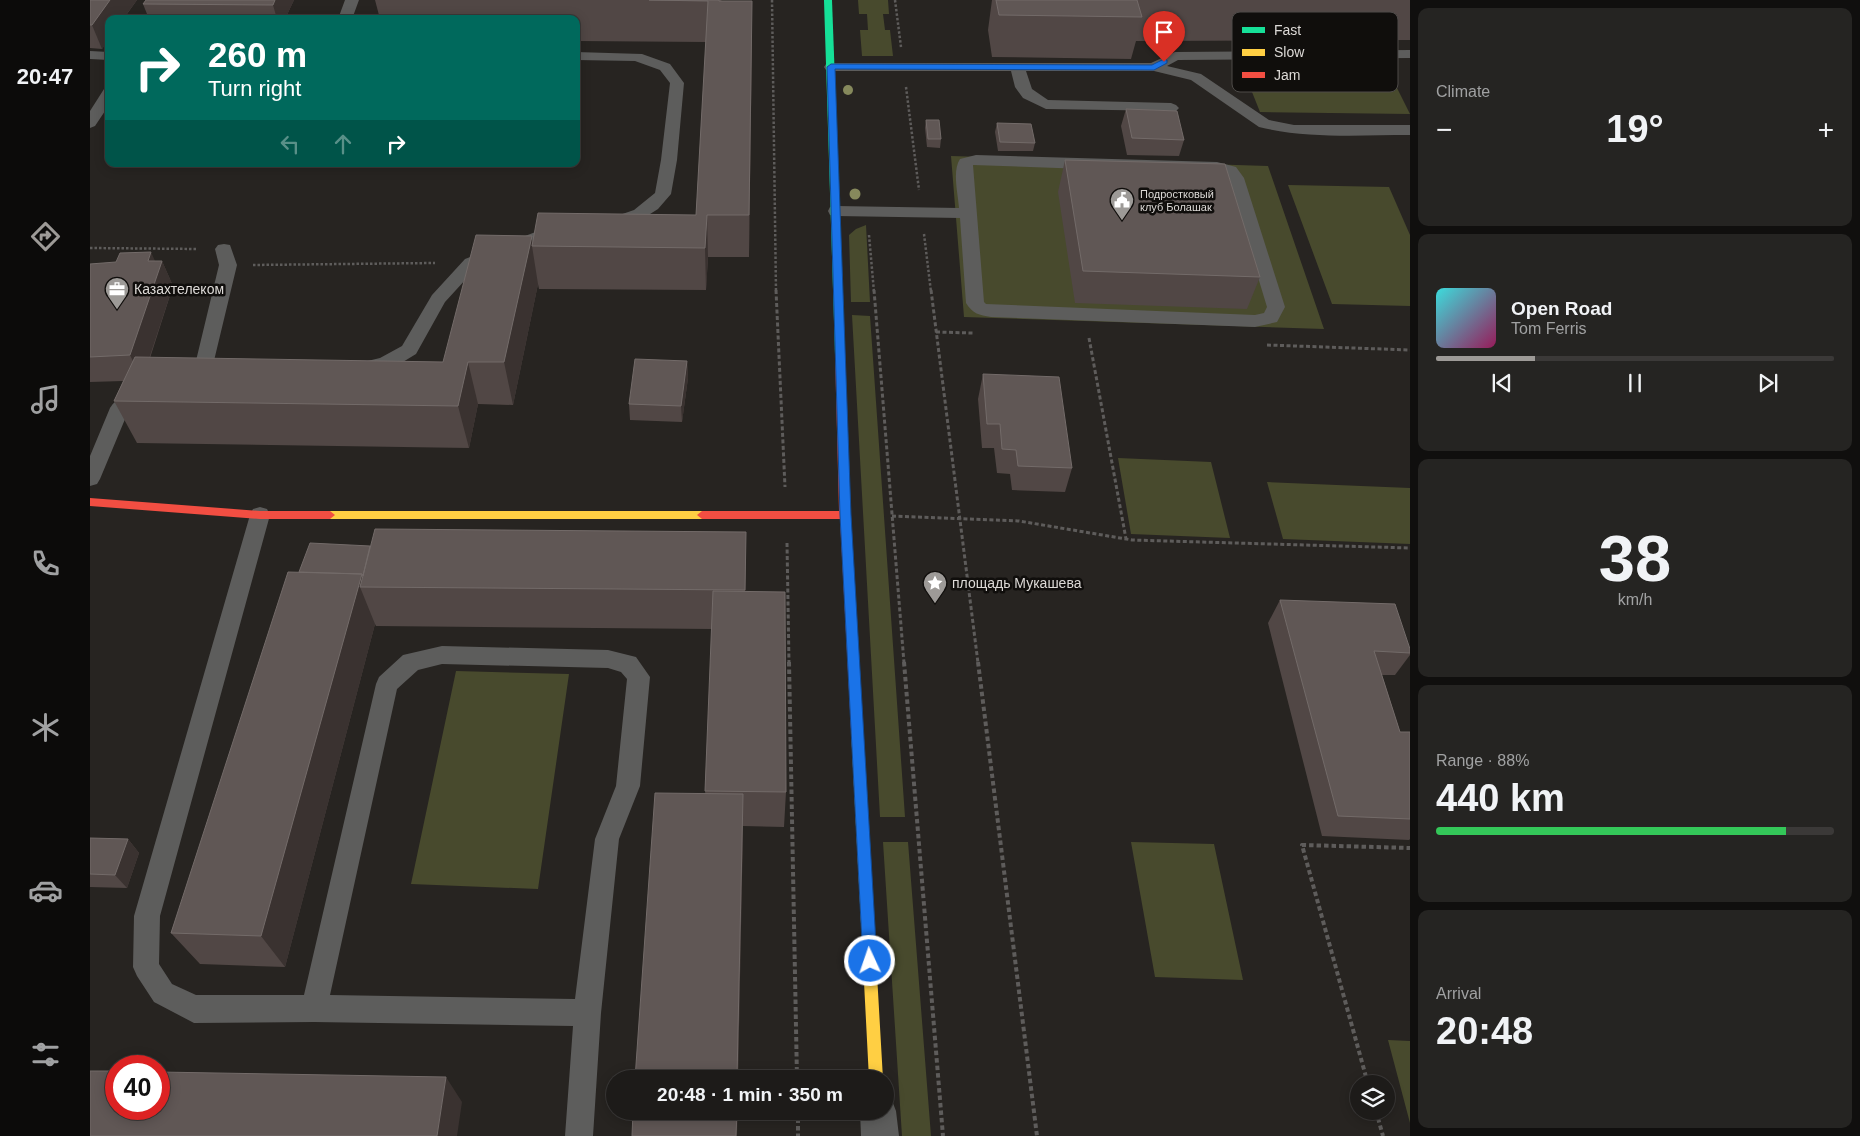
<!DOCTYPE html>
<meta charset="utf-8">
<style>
:root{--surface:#1d1b19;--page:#252422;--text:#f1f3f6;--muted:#a0a1a2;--line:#3b3938;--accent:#9d9a97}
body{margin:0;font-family:Arial,sans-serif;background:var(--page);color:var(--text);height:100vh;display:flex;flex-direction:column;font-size:19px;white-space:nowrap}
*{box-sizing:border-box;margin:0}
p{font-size:16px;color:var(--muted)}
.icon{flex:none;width:28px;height:28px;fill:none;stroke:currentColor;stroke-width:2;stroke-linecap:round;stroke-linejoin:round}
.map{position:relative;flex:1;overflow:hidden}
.side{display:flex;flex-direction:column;gap:8px;padding:8px;background:#100f0e;width:450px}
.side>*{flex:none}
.top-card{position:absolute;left:15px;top:15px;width:475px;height:152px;border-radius:10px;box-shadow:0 2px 12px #0003,0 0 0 1px var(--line);background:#00695c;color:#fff;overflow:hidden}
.controls{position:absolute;left:1260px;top:1075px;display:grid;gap:10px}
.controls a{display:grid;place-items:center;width:45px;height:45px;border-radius:50%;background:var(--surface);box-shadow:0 2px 12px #0003,0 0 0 1px var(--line);font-size:25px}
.speed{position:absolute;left:15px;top:1055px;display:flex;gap:10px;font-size:25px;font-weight:700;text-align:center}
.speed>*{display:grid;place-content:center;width:65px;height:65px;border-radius:50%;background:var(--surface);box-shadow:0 2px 12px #0003,0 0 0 1px var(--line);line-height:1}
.speed .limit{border:8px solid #d22;background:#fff;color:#111}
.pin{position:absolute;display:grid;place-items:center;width:42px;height:42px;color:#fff;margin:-51px -21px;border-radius:50% 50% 50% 0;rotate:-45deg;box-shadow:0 0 5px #0007}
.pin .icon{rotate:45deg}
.me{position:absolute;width:55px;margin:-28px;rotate:357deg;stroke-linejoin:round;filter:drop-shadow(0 0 4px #0008)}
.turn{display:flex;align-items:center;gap:18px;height:105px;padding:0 20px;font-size:22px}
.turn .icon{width:65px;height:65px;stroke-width:2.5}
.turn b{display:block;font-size:35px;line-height:42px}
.lanes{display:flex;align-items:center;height:48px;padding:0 20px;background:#0003;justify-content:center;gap:25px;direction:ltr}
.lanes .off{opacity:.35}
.big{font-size:38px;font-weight:800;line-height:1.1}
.side .card{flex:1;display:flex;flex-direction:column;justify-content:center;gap:8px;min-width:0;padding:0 18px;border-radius:10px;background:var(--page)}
.side .dial{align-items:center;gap:0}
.dial b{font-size:65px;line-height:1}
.song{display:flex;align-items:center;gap:15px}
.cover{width:60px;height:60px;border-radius:8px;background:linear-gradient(135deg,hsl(180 70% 55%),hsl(330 70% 35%))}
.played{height:5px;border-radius:2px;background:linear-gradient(90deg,var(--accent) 25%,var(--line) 25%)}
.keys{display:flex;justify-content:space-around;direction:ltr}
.heat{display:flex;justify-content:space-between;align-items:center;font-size:28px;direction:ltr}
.charge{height:8px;border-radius:4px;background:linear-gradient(90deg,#34c759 88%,var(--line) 0)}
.trip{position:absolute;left:516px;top:1070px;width:288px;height:50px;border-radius:25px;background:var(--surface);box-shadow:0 2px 12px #0003,0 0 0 1px var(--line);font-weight:800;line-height:50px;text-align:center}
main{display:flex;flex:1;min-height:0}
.dock{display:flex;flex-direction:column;width:90px;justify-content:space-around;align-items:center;background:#0c0b0a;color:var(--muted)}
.dock .icon{width:35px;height:35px}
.dock .active{color:var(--accent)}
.dock b{font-size:22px;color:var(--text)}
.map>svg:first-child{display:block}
.green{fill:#484a2d}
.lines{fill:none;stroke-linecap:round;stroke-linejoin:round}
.path-far2{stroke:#5e5c5b;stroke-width:2.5;stroke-dasharray:2.5 2;stroke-linecap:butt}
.path-far1{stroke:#5e5c5b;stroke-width:3;stroke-dasharray:4 2.5;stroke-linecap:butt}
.path{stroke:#5e5c5b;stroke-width:4;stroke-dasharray:4.5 3;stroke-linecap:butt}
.lane{fill:#5d5d5c;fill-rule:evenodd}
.street{fill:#5d5d5c;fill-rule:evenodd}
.fast{fill:#16e098;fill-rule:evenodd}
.slow{fill:#ffcf43;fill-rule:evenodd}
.jam{fill:#f24e42;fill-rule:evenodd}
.tree{fill:#86895c}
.wall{fill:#514745}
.shaded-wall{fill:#3a3230}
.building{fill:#605755;stroke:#736b69}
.route{fill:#1a73e8;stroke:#114b97}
.labels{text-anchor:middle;stroke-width:5;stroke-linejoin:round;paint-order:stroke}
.far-poi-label{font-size:11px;fill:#dddad7;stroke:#100e0c;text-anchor:start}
.poi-label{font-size:14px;fill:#dddad7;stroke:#100e0c;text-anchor:start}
.key{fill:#100e0c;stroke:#4e4b49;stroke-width:1}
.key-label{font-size:14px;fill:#dddad7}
</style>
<main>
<nav class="dock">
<b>20:47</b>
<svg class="icon active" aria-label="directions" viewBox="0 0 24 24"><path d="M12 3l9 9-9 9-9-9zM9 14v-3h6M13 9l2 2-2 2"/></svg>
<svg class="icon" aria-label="music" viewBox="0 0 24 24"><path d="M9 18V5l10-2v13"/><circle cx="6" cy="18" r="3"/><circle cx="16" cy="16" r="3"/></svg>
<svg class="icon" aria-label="phone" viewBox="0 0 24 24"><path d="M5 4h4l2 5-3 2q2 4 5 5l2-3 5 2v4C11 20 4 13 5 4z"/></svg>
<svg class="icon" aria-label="climate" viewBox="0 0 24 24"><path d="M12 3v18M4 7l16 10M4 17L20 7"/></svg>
<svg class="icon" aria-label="car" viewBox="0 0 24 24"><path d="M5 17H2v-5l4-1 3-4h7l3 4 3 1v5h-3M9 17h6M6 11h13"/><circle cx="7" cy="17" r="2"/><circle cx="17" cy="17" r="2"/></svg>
<svg class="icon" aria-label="filters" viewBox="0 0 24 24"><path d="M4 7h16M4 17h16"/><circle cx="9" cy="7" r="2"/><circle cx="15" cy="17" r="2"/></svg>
</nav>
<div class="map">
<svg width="1320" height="1136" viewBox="0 0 1320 1136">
<rect width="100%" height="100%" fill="#272421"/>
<!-- green -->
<path class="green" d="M768,0h30l1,14h-6l2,16h5l3,26h-31l-2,-26h8l-1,-16h-8z
M1154,72l146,2 20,40 -150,-2z
M861,156l317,10 56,163 -360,-12z
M1198,185l101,2 21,48v71l-78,-2z
M776,225l4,77h-19l-2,-67 7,-6z
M762,315l18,1 35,501h-25z
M1028,458l93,4 19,76 -99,-4z
M1177,482l143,6v56l-127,-5z
M366,671l113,3 -31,215 -127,-5z
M793,842h25l23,294h-29z
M1041,842l83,2 29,136 -88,-3z
M1298,1040l22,1v82z"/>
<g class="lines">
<!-- path-far2 -->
<path class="path-far2" d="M682,0l4,292
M805,0l6,47
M816,87l13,103
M834,234l7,58
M779,235l5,57
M0,248l108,1
M163,265l182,-2"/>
<!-- path-far1 -->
<path class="path-far1" d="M686,290l9,197
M784,290l30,373
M841,290l47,373
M846,332l37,1
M999,338l37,201
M1177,345l143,5
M802,516l127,5 113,19 278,8
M697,543l2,120"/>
<!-- path -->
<path class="path" d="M699,662l8,417
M814,662l39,474
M888,662l59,474
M1278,1084l-66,-239 108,3
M708,1111v25
M1286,1111l7,25"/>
<!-- lane -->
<path class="lane" d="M255,0h14l-7,19h-14z
M1320,50v8l-232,2 -11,6 34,8 68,46 25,5h116v10c-50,0 -102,4 -151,-8l-68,-47 -37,-9h-128l6,18 16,11 123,3 5,2 3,3 -3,3 -130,-2 -23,-11 -8,-11 -4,-16h-180l-5,-1 -2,-3 2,-3 5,-1h320l24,-11z
M0,51l19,1v8l-19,-1z
M486,52l66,2 28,10 14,19 -7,77 -6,34 -13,15 -19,12 -28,8 -6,-1 -2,-4 2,-4 29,-10 21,-17 6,-33 9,-77 -10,-13 -25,-9 -59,-1z
M19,88v17l-14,21 -5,2v-17l14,-22z
M886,155l241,7 19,5 8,11 41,129 -8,15 -22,5 -264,-10c-12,-2 -18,-3 -25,-14l-6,-85 -124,-2 -6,-1 -2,-4 2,-4 6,-1 123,2c-1,-15 -7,-37 1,-49zM883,165l251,9 4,4 39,129 -3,6 -9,2 -269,-11 -2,-2z
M471,226l6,1 2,4 -2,4 -12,2 -78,30 -32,35 -29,52 -23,14 -31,7 -7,-1 -2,-5 2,-5 25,-6 22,-12 30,-51 33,-36 81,-31z
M134,244l6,1 7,20 -25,104 -2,5 -7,1 -7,-1 -2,-5 25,-104 -4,-16 3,-4z
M51,387l7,2 2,5 -2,5 -20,13 -28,67 -3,5 -7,2v-30l20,-48c6,-10 21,-18 31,-21z
M170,507l7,2 3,6 -110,401 -1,48 13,20 24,11h108l72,-311 3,-7 24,-22 39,-9 166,4 28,7 14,20 -10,109 -21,53 -18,174 -8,123h-28l8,-110 -259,-4 -120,1 -40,-21 -17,-26 -4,-9 1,-51 116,-401 3,-6zM352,664l166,4 13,4 6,7 -11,107 -21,53 -20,160 -245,-4 67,-306 21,-19z"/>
<!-- street -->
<path class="street" d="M795,1096l6,2 5,13 3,25h-38l-1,-25h25z"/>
<!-- fast -->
<path class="fast" d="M734,0h8l13,354 -5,3 -5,-3z"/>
<!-- slow -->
<path class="slow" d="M240,511h372l5,4 -5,4h-372l-5,-4z
M767,725l4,1 2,4 20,349h-14l-18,-349 2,-4z"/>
<!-- jam -->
<path class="jam" d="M750,351l5,3 5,161 13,215 -2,4 -4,1 -4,-1 -2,-4 -11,-211h-138l-5,-4 5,-4h137l-4,-157z
M0,498l170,13h70l5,4 -5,4h-70l-170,-13z"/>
</g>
<!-- trees -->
<g class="tree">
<circle cx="758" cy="90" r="5"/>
<circle cx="765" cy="194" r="5.5"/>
</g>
<!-- wall -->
<path class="wall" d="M0,0h47l-35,49 -12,-1z
M56,0h148l-9,19h-136l-6,-15z
M285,0h346l31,42 -3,215h-41l-2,33 -167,-1 -1,-5 -25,121 -35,-1 -9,44 -332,-5 -23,-42 9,-20 -33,1v-118l72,-3 11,25 -23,72 293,4 89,-121 164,-26 10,-173 -130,-1v-22h-196z
M902,0h418v40l-274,1 -5,18 -139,-2 -4,-27z
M1036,109l58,31 -5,16 -52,-1 -6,-29z
M836,120l15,19 -1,9 -13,-1 -2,-19z
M907,123l38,20 -2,8h-35l-3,-19z
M975,160l195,117 -13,32 -172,-6 -17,-111z
M597,361l1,17 -6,44 -52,-2 -1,-16z
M893,374l89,94 -7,24 -53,-2 -2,-16 -13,-1 -3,-25h-12l-4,-49z
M656,532l-1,60 41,200 -2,35 -41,-1 -5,253 -33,-288 7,-162 -336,-3 -1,-2 -90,343 -85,-3 -29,-31 128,-361 71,-26z
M1190,600l130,49v6l-15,20h-13l18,57h10v107l-1,1 -87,-4 -54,-213z
M0,838l38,1 11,14 -12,35 -37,-1z"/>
<!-- shaded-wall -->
<path class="shaded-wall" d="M20,0h27l-14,19h-14v21l-7,9 -10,-24z
M185,0h19l-9,19h-8l-4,-14z
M662,1v41l-3,215v-42z
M617,215l1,42 -2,33 -1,-42z
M442,236l1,10h-1l6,38 -25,121 -9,-43z
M61,252l8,18 3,-9 11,25 -31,94 -12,-25 18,-94z
M597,361l1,17 -6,44 -1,-16z
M378,362l10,42 -9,44 -11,-42z
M656,532v41l-1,56v-39z
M272,574l5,13h-7l15,37 -90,343 -24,-31z
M653,794v35l-5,250h-1z
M38,839l11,14 -12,35 -12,-13z
M356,1077l16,25 -5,34h-20z
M647,1111h1l-1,25h-1z"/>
<!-- building -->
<path class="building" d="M0,0h20l-18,25h-2z
M56,0h129l-2,5 -130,-1z
M559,0h70v1h33l-3,214h-42l-2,33 -173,-2 6,-33 158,2 12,-214z
M906,0h141l5,17 -143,-2z
M1036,109l51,2 7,29 -52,-2z
M836,120h13l2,19h-13z
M907,123l34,1 4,19 -35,-1z
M975,160l160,4 35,113 -177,-6z
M386,235l56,1 -28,126h-36l-10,44 -344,-5 21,-44 308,5z
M61,252l-3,9h14l-32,94 -40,2v-93l26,-2 4,-9z
M545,359l52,2 -6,45 -52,-2z
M893,374l76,3 13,91 -54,-2 -2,-16 -14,-1 -2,-25h-13z
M285,529l371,3 -1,58 -385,-3z
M220,543l60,3 -7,30 -1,-2 -63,-2z
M198,572l74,2 -101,362 -90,-3z
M623,591l72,1 1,200 -81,-1z
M1190,600l115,4 15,45v4l-36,-2 26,81h10v87l-72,-3z
M565,793l88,1 -6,285h-102z
M0,838l38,1 -13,36 -25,-1z
M0,1071h26v38h43v-37l287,5 -9,59h-347z
M543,1111h104l-1,25h-104z"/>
<!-- route -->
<path class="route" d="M1074,59l3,1v3l-13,7 -319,-1 16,446 26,446 -2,5 -5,2 -5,-2 -2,-5 -23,-446 -13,-448 4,-3 321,1z"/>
<!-- icons -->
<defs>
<g id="civic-pin" transform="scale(1.25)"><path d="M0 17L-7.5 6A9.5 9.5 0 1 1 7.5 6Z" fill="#9d9a97" stroke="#100e0c"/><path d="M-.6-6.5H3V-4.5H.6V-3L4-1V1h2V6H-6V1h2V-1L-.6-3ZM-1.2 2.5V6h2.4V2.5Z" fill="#fff"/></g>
<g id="office-pin" transform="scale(1.25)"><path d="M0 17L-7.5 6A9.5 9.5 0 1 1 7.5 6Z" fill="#9d9a97" stroke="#100e0c"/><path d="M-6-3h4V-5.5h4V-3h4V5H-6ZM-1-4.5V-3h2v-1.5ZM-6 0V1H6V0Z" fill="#fff"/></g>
<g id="sight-pin" transform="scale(1.25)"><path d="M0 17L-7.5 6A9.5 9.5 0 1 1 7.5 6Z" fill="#9d9a97" stroke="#100e0c"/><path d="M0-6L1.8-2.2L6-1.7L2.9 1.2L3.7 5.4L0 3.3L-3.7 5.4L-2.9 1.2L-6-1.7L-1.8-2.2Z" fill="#fff"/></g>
</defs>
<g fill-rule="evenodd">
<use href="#civic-pin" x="1032" y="200"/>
<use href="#office-pin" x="27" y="289"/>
<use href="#sight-pin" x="845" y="583"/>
</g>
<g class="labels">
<!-- far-poi labels -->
<g class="far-poi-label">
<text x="1050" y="198">Подростковый<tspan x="1050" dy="13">клуб Болашак</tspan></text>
</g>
<!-- poi labels -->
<g class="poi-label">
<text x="44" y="294">Казахтелеком</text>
<text x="862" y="588">площадь Мукашева</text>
</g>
</g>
<!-- legend -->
<rect x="1142" y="12" width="166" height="80" rx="8" class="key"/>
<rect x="1152" y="27" width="23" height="6" fill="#16e098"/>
<rect x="1152" y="49" width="23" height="7" fill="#ffcf43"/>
<rect x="1152" y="72" width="23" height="6" fill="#f24e42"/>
<g class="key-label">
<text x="1184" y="35">Fast</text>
<text x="1184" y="57">Slow</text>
<text x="1184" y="80">Jam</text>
</g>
</svg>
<div class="controls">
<a><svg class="icon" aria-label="layers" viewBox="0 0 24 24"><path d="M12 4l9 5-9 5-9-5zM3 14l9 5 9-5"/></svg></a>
</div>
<div class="speed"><div class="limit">40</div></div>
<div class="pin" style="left:1074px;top:62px;background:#d93025"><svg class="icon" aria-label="arrive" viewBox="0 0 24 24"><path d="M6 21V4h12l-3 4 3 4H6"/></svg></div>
<svg class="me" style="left:780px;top:961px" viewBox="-20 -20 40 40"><circle r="17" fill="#1a73e8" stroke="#fff" stroke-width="3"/><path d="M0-11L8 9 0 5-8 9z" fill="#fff"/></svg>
<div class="trip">20:48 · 1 min · 350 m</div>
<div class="top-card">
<div class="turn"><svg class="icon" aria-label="right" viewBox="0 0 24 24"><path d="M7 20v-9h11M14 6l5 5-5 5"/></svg><div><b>260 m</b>Turn right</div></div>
<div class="lanes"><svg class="icon off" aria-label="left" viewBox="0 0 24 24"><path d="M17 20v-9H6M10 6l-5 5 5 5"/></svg><svg class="icon off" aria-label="ahead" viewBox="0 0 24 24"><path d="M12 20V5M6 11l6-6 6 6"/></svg><svg class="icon" aria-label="right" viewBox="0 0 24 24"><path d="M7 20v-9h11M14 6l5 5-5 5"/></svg></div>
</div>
</div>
<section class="side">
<div class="card"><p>Climate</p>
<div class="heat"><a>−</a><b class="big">19°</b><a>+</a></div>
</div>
<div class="card">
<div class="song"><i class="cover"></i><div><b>Open Road</b><p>Tom Ferris</p></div></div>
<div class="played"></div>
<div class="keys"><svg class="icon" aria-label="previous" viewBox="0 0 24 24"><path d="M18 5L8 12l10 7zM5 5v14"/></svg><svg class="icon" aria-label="pause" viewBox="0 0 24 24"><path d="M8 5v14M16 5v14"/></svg><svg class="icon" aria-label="next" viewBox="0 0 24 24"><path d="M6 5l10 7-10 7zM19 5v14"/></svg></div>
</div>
<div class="card dial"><b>38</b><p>km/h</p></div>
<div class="card"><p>Range · 88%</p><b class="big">440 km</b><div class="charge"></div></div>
<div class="card"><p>Arrival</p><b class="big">20:48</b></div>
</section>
</main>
